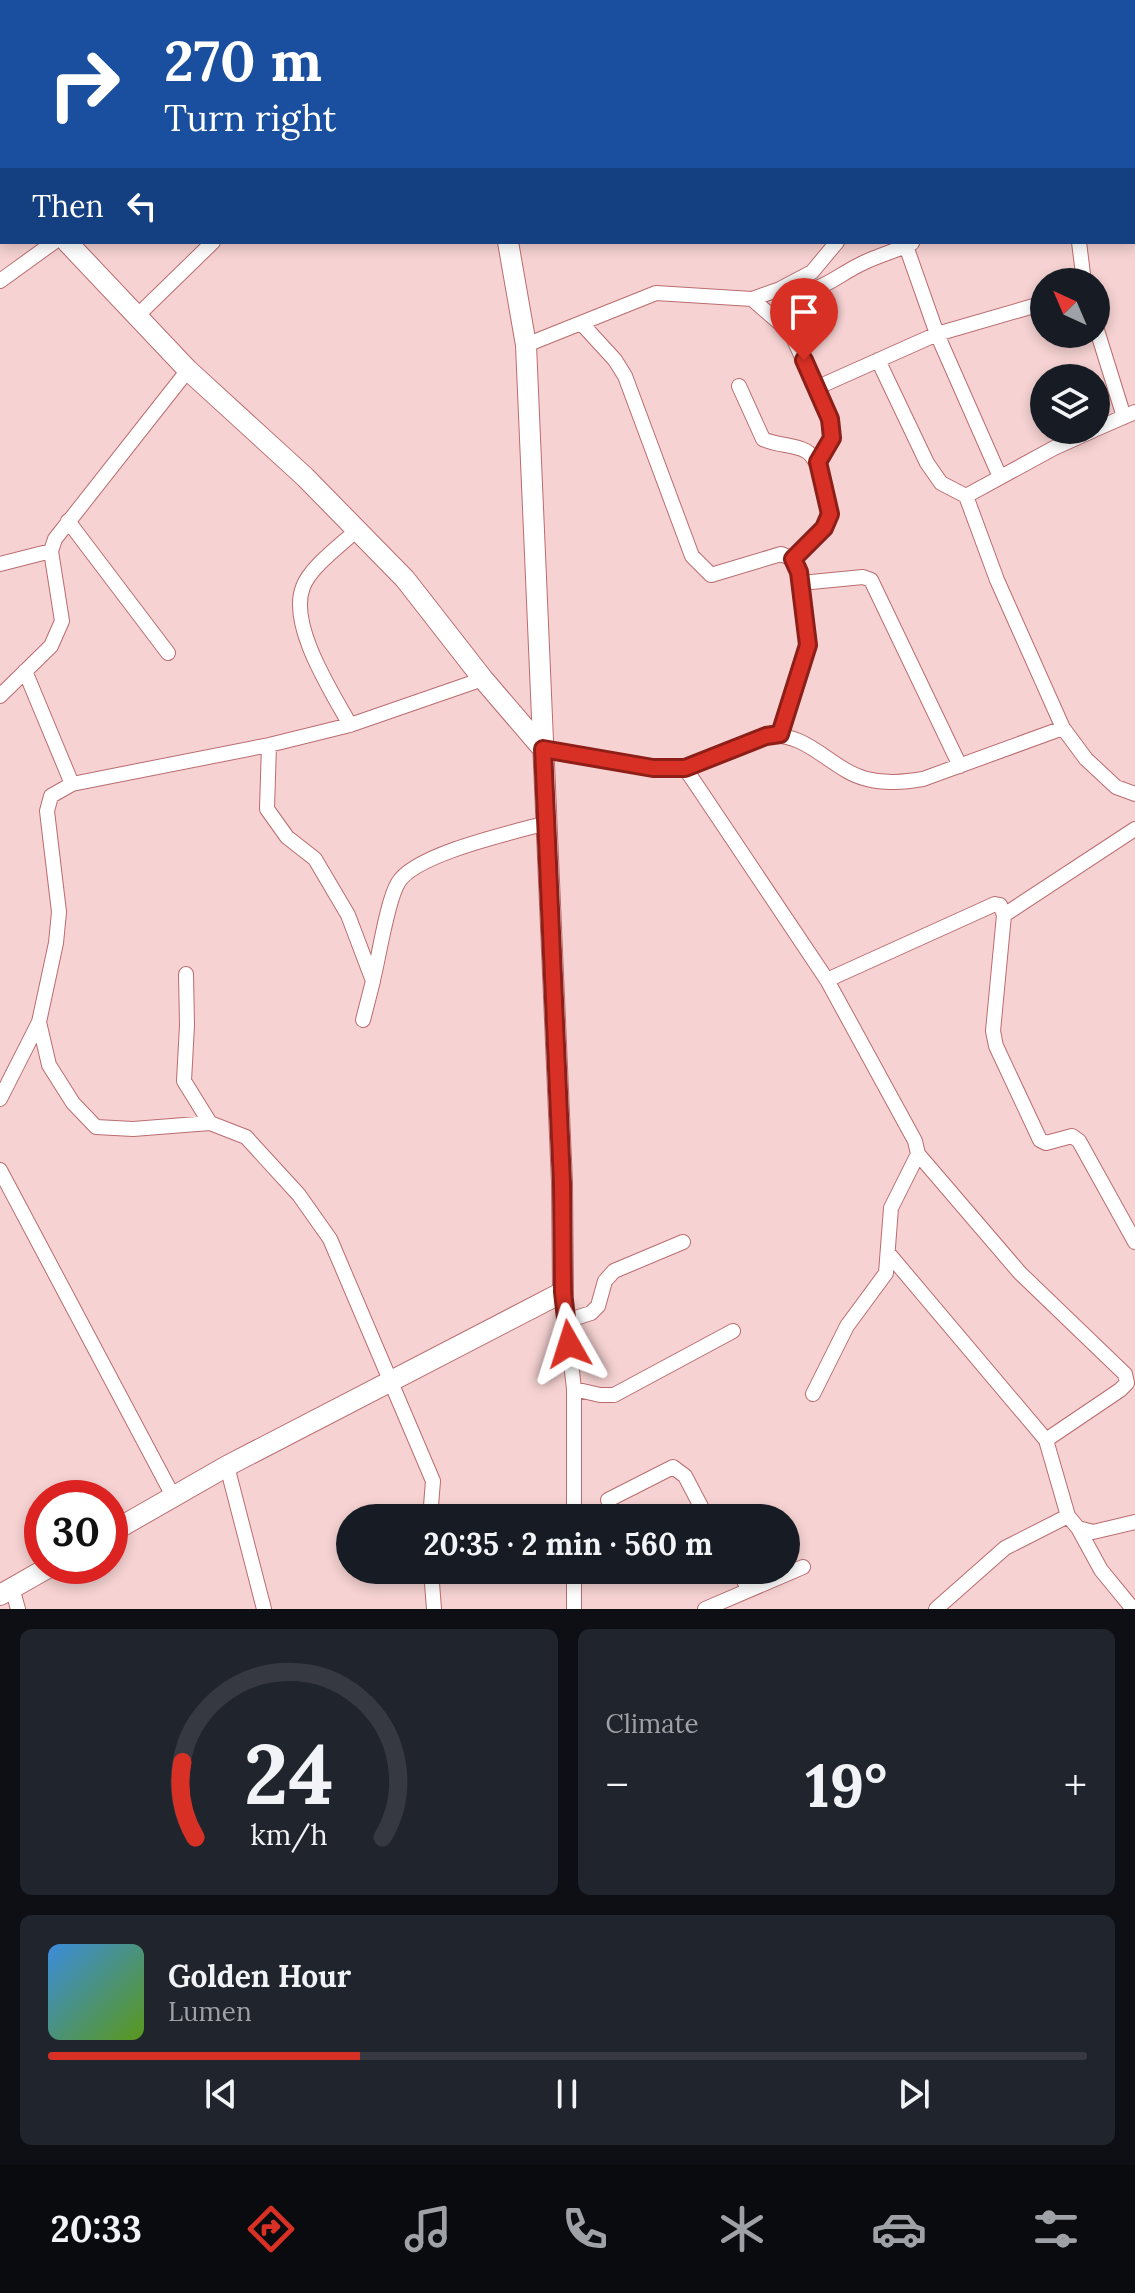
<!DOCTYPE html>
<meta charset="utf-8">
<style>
:root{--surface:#171b24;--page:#20242c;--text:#f1f3f6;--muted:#9ea1a6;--line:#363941;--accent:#d93025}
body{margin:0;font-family:Lora,serif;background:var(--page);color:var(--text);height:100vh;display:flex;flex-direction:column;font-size:30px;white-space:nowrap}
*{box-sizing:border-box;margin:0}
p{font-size:26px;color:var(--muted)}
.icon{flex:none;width:44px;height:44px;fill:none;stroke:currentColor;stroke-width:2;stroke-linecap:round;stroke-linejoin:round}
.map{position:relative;height:1609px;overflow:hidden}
.side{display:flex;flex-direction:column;gap:20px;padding:20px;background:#0d0f14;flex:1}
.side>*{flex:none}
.banner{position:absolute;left:0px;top:0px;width:1136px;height:244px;box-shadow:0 4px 12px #0003;background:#1a4fa0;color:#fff;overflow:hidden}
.needle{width:52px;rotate:316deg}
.tools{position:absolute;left:1030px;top:268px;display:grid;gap:16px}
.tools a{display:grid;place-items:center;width:80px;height:80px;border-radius:50%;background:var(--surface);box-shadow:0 4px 12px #0003;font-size:40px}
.speed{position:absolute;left:24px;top:1480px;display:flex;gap:16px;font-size:40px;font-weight:700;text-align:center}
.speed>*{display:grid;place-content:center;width:104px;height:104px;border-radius:50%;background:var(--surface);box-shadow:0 4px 12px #0003;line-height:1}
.speed .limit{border:12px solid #d22;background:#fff;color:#111}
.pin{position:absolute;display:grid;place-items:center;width:68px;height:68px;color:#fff;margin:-82px -34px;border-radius:50% 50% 50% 0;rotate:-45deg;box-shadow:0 0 8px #0007}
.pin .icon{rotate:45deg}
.me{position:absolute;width:88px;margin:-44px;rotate:354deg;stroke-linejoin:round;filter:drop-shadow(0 0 6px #0008)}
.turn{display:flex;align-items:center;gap:28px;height:168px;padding:0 32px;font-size:36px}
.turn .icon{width:104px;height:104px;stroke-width:2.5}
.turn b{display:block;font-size:56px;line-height:68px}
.then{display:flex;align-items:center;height:76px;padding:0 32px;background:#0003;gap:16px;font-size:30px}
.big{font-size:60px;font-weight:700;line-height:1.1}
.side .widget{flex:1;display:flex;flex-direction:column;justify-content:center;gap:12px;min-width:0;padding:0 28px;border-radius:12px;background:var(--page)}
.side .dial{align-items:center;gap:0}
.dial svg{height:208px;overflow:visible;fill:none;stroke:var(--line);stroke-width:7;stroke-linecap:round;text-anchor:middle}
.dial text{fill:var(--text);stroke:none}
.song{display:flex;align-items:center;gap:24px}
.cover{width:96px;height:96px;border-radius:12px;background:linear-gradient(135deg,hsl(210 70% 55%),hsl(90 70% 35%))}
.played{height:8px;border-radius:4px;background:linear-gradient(90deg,var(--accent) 30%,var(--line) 30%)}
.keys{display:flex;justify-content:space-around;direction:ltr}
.heat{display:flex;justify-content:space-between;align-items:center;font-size:44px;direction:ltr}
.side .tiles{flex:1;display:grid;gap:20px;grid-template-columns:1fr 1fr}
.widget:last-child{grid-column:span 2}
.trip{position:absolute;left:336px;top:1504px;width:464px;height:80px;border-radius:40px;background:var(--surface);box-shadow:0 4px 12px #0003;font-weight:700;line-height:80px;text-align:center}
.tabs{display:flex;height:128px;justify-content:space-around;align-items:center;background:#090b0e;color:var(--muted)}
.tabs .icon{width:56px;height:56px}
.tabs .current{color:var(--accent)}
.tabs b{font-size:36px;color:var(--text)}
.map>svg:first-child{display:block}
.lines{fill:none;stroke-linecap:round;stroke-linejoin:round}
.street-casing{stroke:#bb6c6f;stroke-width:16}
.secondary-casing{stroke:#bb6c6f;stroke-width:22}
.street{stroke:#fff;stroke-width:14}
.secondary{stroke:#fff;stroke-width:20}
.route-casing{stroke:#8d1f18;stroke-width:20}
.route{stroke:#d93025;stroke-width:14}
</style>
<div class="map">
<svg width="1135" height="1609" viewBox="0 0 1135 1609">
<rect width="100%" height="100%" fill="#f6d2d2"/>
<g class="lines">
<!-- street casing -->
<g class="street-casing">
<path id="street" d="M807,2l1,-2
M1134,35h1
M1079,242l5,40
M906,246l31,88 63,143
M0,281l54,-39
M780,289c39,9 51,-11 83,-26 16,-8 33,-12 49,-20
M752,299l39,34 39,86 2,19 -14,24
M136,317l77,-75
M582,324l33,36 10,16 67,180 19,19 70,-21 12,5 6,13 9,73 -28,89
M1096,327l28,90
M526,345l130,-52 96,6 28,-10 32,-17 25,-30
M878,360l49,103 14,20 25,13 31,84 66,148 23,31 30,28 19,7
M739,386l24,53c14,7 30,5 43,12 16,9 28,60 18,76 -8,11 -21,22 -31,32
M816,388l121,-54 107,-31
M1096,429l39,-17
M966,496l88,-48 40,-18
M68,521l100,132
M0,564l51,-13
M801,583l62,-6 8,3 89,186
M25,671l47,113
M0,696l51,-50 11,-25 -11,-70 4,-12 133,-169
M350,725c-18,-33 -62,-100 -47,-138 7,-20 39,-43 55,-58
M269,745l-2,64 20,28 28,22 33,56 25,66 -10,39
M543,749l110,19h32l81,-32c41,-6 66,35 101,43 19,5 37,3 56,0l140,-51
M685,768l142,212 88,161 3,13 102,119 105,101 2,9 -7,7 -74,50
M1004,915l131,-86
M186,974l1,51 -3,56 26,42 36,14 53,58 31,44 103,242 -3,37
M373,980c6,-23 14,-79 25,-97 16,-29 116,-51 149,-60
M827,980l168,-76 5,1 4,10 -11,116 3,15 44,94 6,3 26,-7 7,5 56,101
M39,1022l10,43 24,38 23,24 37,2 77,-6
M0,1099l39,-77 17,-79 3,-31 -12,-101 4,-15 21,-12 197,-39 81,-20 133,-46
M0,1170l173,326
M889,1254l157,186 22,76 10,12 23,42 32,39
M563,1292l11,97v129
M566,1321l25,-8 7,-7 7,-25 9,-10 69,-29
M574,1389l26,6h14l119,-64
M813,1394l34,-68 39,-53 5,-65 27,-54
M227,1466l37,143
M608,1500l65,-33 12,9 22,42
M1078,1528l15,4 42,-10
M431,1570l3,39
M574,1570v39
M738,1570l11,20
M12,1588l6,21
M705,1609l98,-42
M936,1609l69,-61 63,-32"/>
</g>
<!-- secondary casing -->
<g class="secondary-casing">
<path id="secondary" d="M401,0l1,2
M0,168l2,3
M67,242l121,128 117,107 100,102 78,100 60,70
M110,1533l117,-67 336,-174 -1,-109 -36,-838 -18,-103
M0,1595l51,-29"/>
</g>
<!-- street -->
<use href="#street" class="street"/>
<!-- secondary -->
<use href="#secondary" class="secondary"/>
</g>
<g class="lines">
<!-- route casing -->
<g class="route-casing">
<path id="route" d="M569,1344l-6,-52 -1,-109 -19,-434 110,19h32l81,-32 14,-2 28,-89 -9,-73 -6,-13 31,-31 6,-14 -12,-52 14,-24 -2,-19 -26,-59"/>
</g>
<!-- route -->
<use href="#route" class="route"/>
</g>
</svg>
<div class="tools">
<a><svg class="needle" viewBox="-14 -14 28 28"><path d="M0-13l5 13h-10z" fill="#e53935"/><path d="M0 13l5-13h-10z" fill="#9ea1a6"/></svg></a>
<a><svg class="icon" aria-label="layers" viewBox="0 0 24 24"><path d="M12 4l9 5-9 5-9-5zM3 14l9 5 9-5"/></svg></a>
</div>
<div class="speed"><div class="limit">30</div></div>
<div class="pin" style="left:804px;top:360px;background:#d93025"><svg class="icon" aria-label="arrive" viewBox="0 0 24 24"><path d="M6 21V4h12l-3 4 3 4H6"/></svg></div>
<svg class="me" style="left:569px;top:1344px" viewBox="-20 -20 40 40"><path d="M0-17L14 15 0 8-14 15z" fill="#d93025" stroke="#fff" stroke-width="4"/></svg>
<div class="trip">20:35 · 2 min · 560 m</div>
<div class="banner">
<div class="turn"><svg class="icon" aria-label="right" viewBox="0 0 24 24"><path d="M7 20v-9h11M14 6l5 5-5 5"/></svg><div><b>270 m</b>Turn right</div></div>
<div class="then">Then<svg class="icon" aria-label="left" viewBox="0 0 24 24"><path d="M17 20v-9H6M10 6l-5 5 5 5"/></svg></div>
</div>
</div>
<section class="side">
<div class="tiles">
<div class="widget dial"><svg viewBox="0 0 100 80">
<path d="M14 69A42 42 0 1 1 86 69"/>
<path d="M14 69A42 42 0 0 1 9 40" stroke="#d93025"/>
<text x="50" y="56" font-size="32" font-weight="700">24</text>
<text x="50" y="72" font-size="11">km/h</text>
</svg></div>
<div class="widget"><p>Climate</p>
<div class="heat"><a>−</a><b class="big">19°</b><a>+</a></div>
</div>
<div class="widget">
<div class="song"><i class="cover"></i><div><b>Golden Hour</b><p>Lumen</p></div></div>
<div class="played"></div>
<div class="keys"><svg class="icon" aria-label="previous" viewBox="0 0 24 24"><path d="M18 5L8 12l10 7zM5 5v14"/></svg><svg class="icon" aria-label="pause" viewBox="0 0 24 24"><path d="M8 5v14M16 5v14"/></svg><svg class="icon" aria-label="next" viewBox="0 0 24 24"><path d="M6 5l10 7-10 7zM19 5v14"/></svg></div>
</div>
</div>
</section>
<nav class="tabs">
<b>20:33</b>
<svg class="icon current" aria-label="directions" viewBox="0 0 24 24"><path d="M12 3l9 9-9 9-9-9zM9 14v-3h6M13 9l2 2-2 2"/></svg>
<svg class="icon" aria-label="music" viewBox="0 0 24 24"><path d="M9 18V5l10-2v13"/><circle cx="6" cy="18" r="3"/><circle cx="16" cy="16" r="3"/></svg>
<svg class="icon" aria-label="phone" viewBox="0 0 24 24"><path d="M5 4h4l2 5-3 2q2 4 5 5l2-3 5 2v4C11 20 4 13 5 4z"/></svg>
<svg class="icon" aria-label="climate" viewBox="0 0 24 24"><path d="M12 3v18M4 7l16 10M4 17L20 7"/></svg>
<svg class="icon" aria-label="car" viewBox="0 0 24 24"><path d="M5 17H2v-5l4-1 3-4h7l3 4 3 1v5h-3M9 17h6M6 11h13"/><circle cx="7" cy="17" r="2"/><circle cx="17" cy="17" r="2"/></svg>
<svg class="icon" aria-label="filters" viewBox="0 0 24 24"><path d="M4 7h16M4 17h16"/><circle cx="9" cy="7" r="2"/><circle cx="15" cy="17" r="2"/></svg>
</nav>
